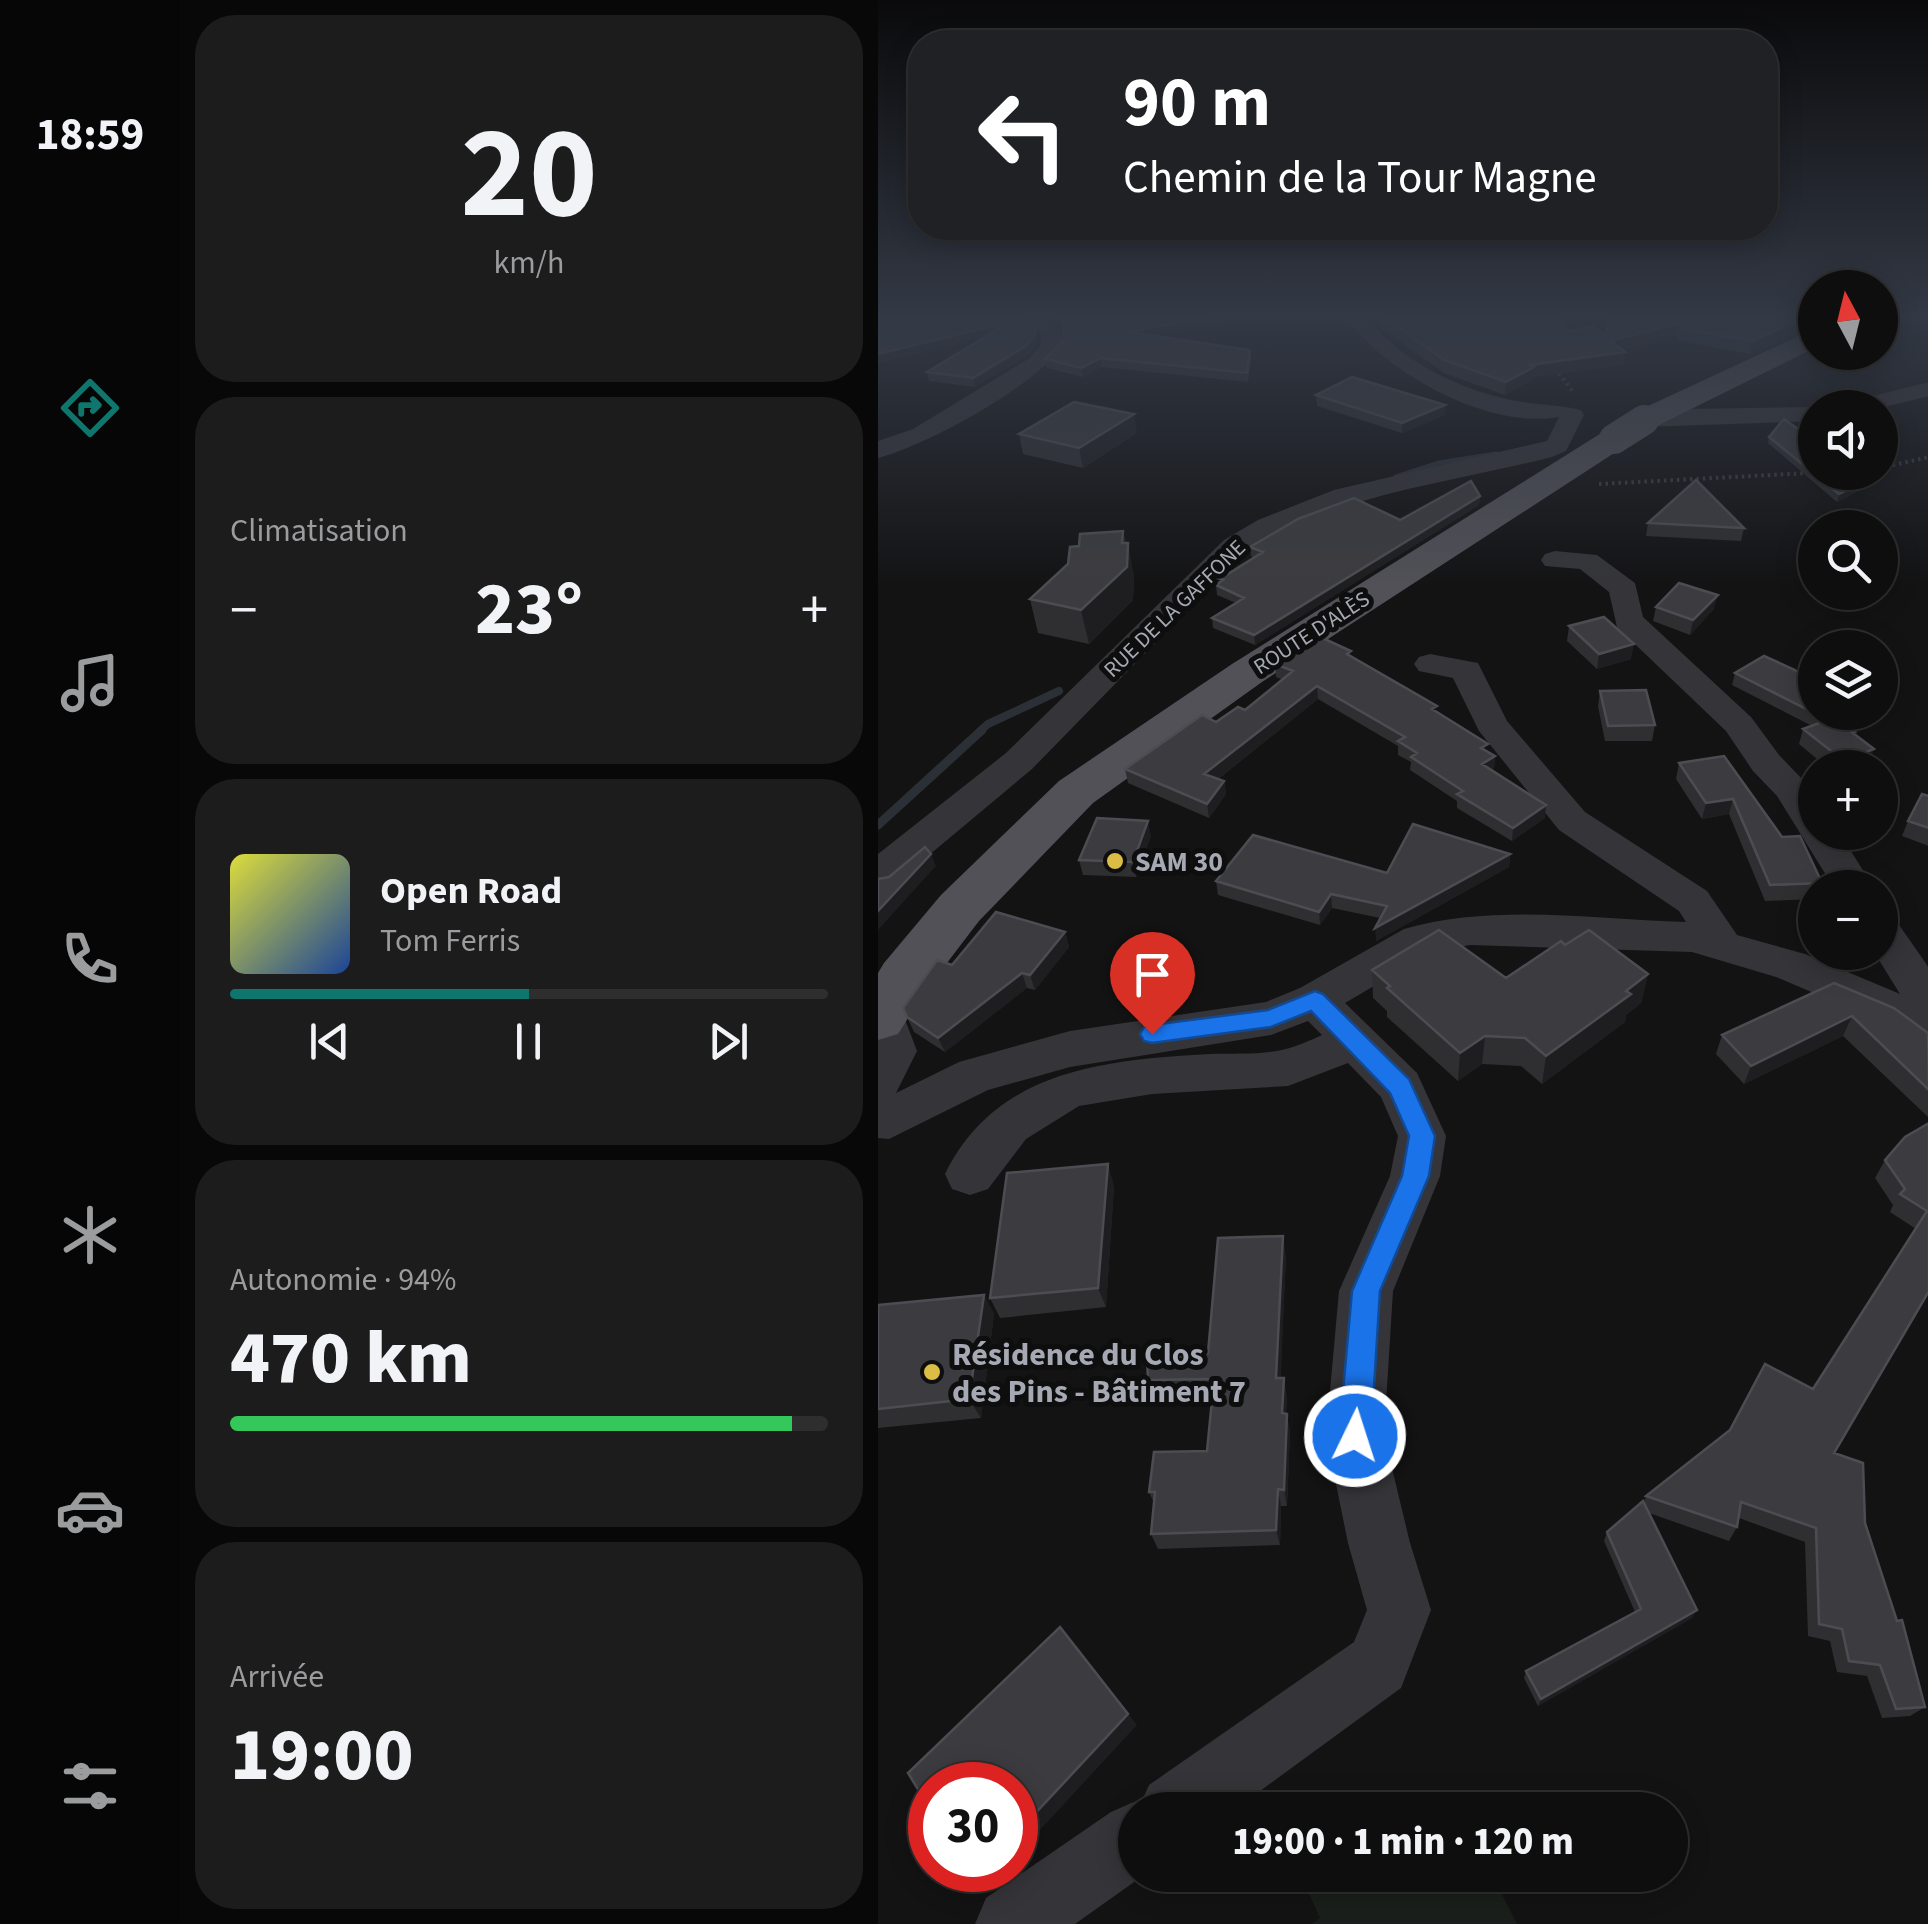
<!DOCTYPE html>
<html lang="fr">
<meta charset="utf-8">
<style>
:root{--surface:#0e0e0f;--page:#1c1c1d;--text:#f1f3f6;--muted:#9b9c9e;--line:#2e2e2f;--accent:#0f766e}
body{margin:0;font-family:"Source Sans 3",sans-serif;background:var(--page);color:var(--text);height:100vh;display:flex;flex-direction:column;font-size:38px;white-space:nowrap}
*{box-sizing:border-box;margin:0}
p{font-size:32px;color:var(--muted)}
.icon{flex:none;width:55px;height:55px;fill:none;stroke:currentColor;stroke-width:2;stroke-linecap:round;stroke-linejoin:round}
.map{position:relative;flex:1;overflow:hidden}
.drawer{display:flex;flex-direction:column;gap:15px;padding:15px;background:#080808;width:698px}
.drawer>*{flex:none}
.top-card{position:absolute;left:30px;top:30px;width:870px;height:210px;border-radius:40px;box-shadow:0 5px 25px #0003,0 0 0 2px var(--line);background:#202124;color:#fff;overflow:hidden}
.needle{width:65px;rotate:353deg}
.buttons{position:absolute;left:920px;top:270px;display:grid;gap:20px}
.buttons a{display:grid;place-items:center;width:100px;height:100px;border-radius:50%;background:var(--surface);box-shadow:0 5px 25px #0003,0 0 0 2px var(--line);font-size:50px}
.speed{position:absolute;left:30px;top:1762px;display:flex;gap:20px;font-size:50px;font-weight:700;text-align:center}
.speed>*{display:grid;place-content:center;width:130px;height:130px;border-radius:50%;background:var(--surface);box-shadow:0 5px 25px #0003,0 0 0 2px var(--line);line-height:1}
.speed .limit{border:15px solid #d22;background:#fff;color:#111}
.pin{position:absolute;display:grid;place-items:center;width:85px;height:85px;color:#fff;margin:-102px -42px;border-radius:50% 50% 50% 0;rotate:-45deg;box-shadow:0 0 10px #0007}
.pin .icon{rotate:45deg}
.me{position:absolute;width:110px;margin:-55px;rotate:4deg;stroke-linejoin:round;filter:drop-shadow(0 0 8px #0008)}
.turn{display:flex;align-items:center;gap:35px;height:210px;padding:0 50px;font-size:45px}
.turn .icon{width:130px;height:130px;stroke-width:2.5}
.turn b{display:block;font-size:70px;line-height:85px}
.big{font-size:75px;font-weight:800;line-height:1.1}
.drawer .tile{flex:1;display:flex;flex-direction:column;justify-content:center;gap:15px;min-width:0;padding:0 35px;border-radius:40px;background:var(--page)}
.drawer .dial{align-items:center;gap:0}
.dial b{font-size:130px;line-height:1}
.song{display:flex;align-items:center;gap:30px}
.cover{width:120px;height:120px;border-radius:15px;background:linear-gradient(135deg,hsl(60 70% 55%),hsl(220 70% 35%))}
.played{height:10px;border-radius:5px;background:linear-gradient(90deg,var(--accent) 50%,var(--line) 50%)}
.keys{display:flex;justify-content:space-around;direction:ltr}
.heat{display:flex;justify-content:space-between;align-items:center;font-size:55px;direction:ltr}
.charge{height:15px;border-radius:8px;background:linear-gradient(90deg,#34c759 94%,var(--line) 0)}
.trip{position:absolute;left:240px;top:1792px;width:570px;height:100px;border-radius:50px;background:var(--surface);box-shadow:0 5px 25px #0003,0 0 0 2px var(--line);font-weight:800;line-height:100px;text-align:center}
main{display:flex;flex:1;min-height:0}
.tabs{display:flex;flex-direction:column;width:180px;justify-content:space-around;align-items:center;background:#060606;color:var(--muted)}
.tabs .icon{width:70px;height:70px}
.tabs .current{color:var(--accent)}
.tabs b{font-size:45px;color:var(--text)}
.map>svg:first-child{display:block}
.green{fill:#1a1f1b}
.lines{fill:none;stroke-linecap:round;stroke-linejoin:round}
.stream-far2{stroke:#2b3036;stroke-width:5}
.stream-far1{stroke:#2b3036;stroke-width:8}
.stream{stroke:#2b3036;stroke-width:9}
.path{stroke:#3b3b40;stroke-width:4;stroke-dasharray:2.5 4;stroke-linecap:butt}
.minor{fill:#353539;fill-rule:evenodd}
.major{fill:#515157;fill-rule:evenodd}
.major-bridge{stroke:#515157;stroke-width:30}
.wall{fill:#2f2f32}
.shaded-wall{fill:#1e1e20}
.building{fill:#3c3c40;stroke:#4c4d52;stroke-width:2.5}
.route{fill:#1a73e8;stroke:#114b97;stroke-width:2.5}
.poi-dot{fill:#dbbc45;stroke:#0e0e0f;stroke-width:4}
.labels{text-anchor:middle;stroke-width:10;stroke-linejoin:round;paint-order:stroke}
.far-street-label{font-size:22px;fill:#a6a9b3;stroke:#0e0e0f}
.poi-label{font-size:28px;font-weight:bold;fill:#a6a9b3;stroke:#0e0e0f;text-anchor:start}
.near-poi-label{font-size:32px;font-weight:bold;fill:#a6a9b3;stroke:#0e0e0f;text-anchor:start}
</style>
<main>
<nav class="tabs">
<b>18:59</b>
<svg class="icon current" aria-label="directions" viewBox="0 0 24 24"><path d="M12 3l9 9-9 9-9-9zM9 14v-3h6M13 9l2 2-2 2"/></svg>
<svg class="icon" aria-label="music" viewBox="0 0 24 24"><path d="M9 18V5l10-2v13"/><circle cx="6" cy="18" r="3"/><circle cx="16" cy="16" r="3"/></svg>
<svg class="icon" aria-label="phone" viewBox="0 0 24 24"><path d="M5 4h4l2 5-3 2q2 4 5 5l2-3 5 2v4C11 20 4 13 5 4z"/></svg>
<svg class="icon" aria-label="climate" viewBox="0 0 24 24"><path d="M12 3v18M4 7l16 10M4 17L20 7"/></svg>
<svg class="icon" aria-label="car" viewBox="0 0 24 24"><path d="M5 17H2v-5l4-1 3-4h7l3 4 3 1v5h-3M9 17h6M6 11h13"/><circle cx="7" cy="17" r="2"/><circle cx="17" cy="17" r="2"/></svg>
<svg class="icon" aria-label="filters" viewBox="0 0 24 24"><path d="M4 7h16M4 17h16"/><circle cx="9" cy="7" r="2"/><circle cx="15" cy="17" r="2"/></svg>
</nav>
<section class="drawer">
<div class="tile dial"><b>20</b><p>km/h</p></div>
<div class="tile"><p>Climatisation</p>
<div class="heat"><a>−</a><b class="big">23°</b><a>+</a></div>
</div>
<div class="tile">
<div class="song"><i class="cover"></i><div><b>Open Road</b><p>Tom Ferris</p></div></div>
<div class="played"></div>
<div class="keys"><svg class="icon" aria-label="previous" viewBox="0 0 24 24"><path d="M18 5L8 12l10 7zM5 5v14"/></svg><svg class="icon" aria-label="pause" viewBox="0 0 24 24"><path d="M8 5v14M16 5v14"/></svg><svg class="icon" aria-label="next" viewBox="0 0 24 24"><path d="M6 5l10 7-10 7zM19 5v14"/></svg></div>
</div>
<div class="tile"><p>Autonomie · 94%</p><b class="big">470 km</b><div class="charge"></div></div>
<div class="tile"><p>Arrivée</p><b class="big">19:00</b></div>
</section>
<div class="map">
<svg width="1051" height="1924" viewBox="0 0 1051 1924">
<rect width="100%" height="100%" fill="#131314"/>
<!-- green -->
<path class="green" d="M447,1875h167l25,49h-205l8,-6 -13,-29z"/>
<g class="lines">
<!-- stream-far2 -->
<path class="stream-far2" d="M518,477l43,-14 57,-9"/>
<!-- stream-far1 -->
<path class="stream-far1" d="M101,732l9,-8 71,-33"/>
<!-- stream -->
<path class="stream" d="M0,825l104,-95"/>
<!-- path -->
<path class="path" d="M681,373l15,20
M1002,468l49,-11
M721,484l229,-12"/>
<!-- minor -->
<path class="minor" d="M139,317h26l19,14 1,15c-30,41 -135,99 -185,112v-17l35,-12 117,-71 11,-13v-11z
M468,317h21c32,43 88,70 139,82 25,6 51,5 75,11l3,5 -18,36 -14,6c-110,28 -208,35 -308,95l-212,217 -140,117 -14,3v-35l128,-101 218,-213 34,-20 76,-30 213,-49 12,-24c-70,13 -174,-44 -213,-100z
M1051,382v14l-49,12h-39l4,-5z
M938,407v14l-172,6 -12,-7 3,-5 52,-6z
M677,551l42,4 38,28 8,34 108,100 28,38 24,25 13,18v34h23l35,56h-40l-57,-92 -24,-25 -27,-40 -109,-104 -8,-35 -29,-23 -35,-3 -4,-6 4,-6z
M552,654l48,9 29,58 78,91 122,79 30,44 68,19 95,40 -26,-42h6v-38l15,5 34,49v74l-153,-65 -84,-25 -222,-7 -40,8 -85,50 72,70 29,63 -6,40 -47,115 -9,144 26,108 21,67 -30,78 -167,122h-98v65h8l-69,49h-100l11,-26 125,-86 25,-11 5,2 8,-18 205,-143 13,-32 -19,-67 -22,-108 13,-144 51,-115 8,-40 -17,-39 -33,-34 -60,23 -136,8 -73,12 -53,33 -38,50 -18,6 -18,-6 -7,-15c51,-105 161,-114 265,-120 24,-1 53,1 76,-5 12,-3 25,-9 36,-14l-14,-14 -37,14 -201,32 -82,23 -99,49 -11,-1v-141l20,4 19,50 -21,42 63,-31 111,-31 196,-29 34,-14 104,-59c89,-26 190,-10 282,-7l-7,-11 -120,-81 -80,-99 -26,-53 -34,-7 -5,-7 5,-7z"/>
<!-- major -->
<path class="major" d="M938,328v19l-161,80h-22l-5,-7 5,-7z
M736,429l11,3 5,7 -5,7 -363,236 -169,121 -114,118 -55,72 -26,41 -20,6v-67l6,-10 57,-68 118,-114 173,-117 371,-232z"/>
<!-- major-bridge -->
<path class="major-bridge" d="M736,439l30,-19"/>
</g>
<!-- wall -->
<path class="wall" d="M0,317l159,19v8l-9,11 -53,32 -46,-6 -2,-9 59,-35 -108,26z
M171,317h202l-96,19 95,14 1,9 -3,23 -146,-15 -19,10 -36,-9 -2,-9 19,-19 -1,-13z
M503,317h175l12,14 37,4 5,-18h206v8l-66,29 -70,-13 -4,-6 -53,15 2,2 -1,13 -91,12 -1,3 -27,15 -61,-22 -63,-45z
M438,395l129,20 -43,18 -85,-27z
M259,433l-54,35 -60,-14 -4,-20z
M891,437l95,51 -27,14 -69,-59z
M602,496l-1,9 -224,140 -42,-17 -1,-10 24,-15 -19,-8 -1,-10 4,-3v-3l34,-21 -3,-2 -1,-9 150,-27z
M770,523l96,5 -3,13 -95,-5z
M245,531l11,45 -1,24 -44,44 -51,-11 -8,-34 38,-35 11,-18z
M946,592h39l1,2 -5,14 -33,-2z
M778,607l58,2 -24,26 -37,-14z
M691,626l62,33 -34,10 -30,-28z
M473,656l86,57 58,43 -1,13 -2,1 53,48 -33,23 -55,-33v-7l-47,-31 1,-8 -13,-7v-9l-80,-47 -100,80 6,2 2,13 -17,24 -81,-35 -3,-14 91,-47 29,-12 38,-30 -7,-3 -1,-13z
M857,673l127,46 -6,16 18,14 -6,15 -8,4h-32l-29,-24 4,-15 9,-3 -80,-41z
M722,691l55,34 -3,16h-47l-7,-35z
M846,756l58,81 40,46 -2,5h-4v11l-51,2 -36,-87 -27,5 -26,-40 3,-16z
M1051,796v50l-27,-10 6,-15z
M273,836l-15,41 -53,-2 -4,-15z
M632,854l-1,13 -133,74 4,-23 -48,-10 -12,17 -102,-30 -2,-14 171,-8z
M187,932l4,15 -34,43 -8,-2 -82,64 -31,-20 -7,-15 45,-52z
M687,945l83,29 -7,29 -15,12 -1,7 -83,62 -21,-18 -39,-2 -24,17 -71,-64v-6l-14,-13 -1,-28 134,8z
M956,983l95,51v84l-86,-82 -99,48 -28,-30 6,-19z
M1051,1123v168l-95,162 31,70 60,184 -15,9 -28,2 -15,-42 -30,-4 -7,-31 -22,-5 -3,-94 -66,-24 -2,9 -8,14 -80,-28 43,105 -154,88 -14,-28 2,-7 109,-59 -31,-71 3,-9 37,-30 2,-6 167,-107 103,-160 -26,-17 3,-7 -18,-27 10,-18z
M236,1186l-8,121 -106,11 -10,-20z
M408,1256l-6,122 7,18 -1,17 4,18 -3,75h-6l-1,39 -122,4 -7,-15 3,-31 -5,-11 58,-41 5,-53h-57l-7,-18 60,-27z
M106,1295l10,19 -13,104 -103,10v-123z"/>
<!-- shaded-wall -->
<path class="shaded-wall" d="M329,317h44l-120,24 -2,-9z
M927,317h11l-2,8 -64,29 2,-13z
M132,322l2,8 -134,33v-9z
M800,323l-2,12 -66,19 1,-13z
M157,327l2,17 -9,11 -53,32 -2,-9z
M747,352l-1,13 -91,12 -1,3 -27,15 1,-13 24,-17z
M223,358l1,9 -19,10 -2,-9z
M567,405v10l-43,18v-10z
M256,414l3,19 -54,35 -4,-20z
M988,480l-2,8 -27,14 2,-8z
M602,496l-1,9 -224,140 -1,-10z
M245,531l4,26 1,-14 6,33 -1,24 -44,44 -8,-34 41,-67z
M840,595l-4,14 -24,26 3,-15z
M756,644l-3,15 -34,10 2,-15z
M439,686l1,13 -112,89 -2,-14z
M996,749l-6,15 -8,4h-18l2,-7z
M617,756l-1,13 -13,8 1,-13z
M346,781l2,13 -17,24 -2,-14z
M855,799l-4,15 -27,5 4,-16z
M668,805l-1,13 -33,23 1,-13z
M270,821l3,15 -15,41 -3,-15z
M53,854l5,12 -58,64v-19z
M632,854l-1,13 -133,74 -1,-13z
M453,894l1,14 -12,17 -1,-13z
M187,932l4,15 -34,43 -5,-15z
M144,973l5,15 -82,64 -7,-14z
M770,974l-7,29 -15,12 -1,7 -83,62 4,-28z
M974,1016l-9,20 -99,48 7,-18z
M607,1036l-3,28 -24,17 2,-28z
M230,1164l6,22 -8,121 -8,-19z
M405,1236l3,20 -6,141 -4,-19z
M106,1295l10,19 -13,104 -12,-19z
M406,1378l3,18 -2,35 -3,-18z
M409,1414l3,17 -3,75 -3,-16z
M400,1489l3,17 -1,39 -4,-15z
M819,1610l-5,8 -154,88 3,-7z
M182,1627l77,98 -121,131v-22z
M104,1870h21l-14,14 -14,-6z"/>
<!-- building -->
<path class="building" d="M0,317h143l14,10v8l-9,11 -53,32 -46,-6 83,-50 -132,32z
M182,317h147l-78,15 121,18 -3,23 -146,-15 -20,10 -36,-9 19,-19 -1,-20z
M506,317h172l12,14 25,-5 12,9 5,-18h195l-53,24 -70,-13 -4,-5 -67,18 14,11 -95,13 4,2 -28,15 -62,-22z
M474,377l93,28 -43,18 -86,-28z
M196,402l60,12 -55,34 -60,-14z
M906,419l32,23v30h40l10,8 -27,14 -70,-57z
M818,480l48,48 -96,-5z
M593,481l9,15 -226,139 -42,-17 32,-20 -28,-13 7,-5 -3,-1 43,-27 -13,-5 48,-28 56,-21 46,22z
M245,531l-1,12h6l-1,24 -46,43 -51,-11 38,-35 2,-17 9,-1 1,-12z
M801,583l39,12 -25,25 -37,-13z
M726,617l30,27 -35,10 -30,-28z
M440,636l33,15 -4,3 90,52 -5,3 56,35 -7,4 14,8 -13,8 64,41 -33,23 -56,-34 6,-3 -52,-34 6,-4 -19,-12 7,-4 -88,-51 -113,88 20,7 -17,23 -82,-35 77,-54 14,7 22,-15 7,3 48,-39 -18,-7z
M886,656l31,14 21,16v26h37l9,7 -8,14 -21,-15 -5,2 -93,-47z
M768,690l9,35 -47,1 -8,-35z
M955,718l41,31 -30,12 -41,-32z
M846,756l58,81 18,-1 22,47 -52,2 -37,-86 -27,4 -27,-40z
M1044,794l7,2v32l-21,-7z
M219,818l51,3 -15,41 -54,-2z
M535,824l97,30 -135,74 12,-22 -56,-12 -12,18 -103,-31 37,-46 134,38z
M47,847l6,7 -53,57v-32l11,-2z
M118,912l69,20 -35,43 -8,-2 -84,65 -31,-21 -4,-9 34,-48 15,5z
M561,930l67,48 55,-37 4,4 24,-15 59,44 -22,17 5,3 -85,62 -21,-18 -40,-2 -25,17 -73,-65 3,-2 -18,-16z
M956,983l60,25 34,25 1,57 -77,-74 -101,50 -29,-31z
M1051,1123v168l-95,162 29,10 2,60 32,98 5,-1 23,87 -29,2 -16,-44 -31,-4 -7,-32 -23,-5 -3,-96 -75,-26 -4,25 -91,-31 84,-66 35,-66 48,25 114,-178 -27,-17 5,-5 -20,-29 20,-23z
M230,1164l-10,124 -108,10 17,-125z
M405,1236l-7,142h8l-2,35 5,1 -3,76 -6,-1 -2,41 -125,4 4,-42h-6l5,-40 53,-1 7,-72 -66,1 -1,-22 61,-5 10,-115z
M106,1295l-15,104 -91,10v-104z
M765,1501l54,109 -156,89 -15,-28 115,-62 -34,-77z
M182,1627l68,87 -112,120v-49h-86v24l-22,-36z
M92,1870h12l-7,8z"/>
<!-- sky -->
<linearGradient id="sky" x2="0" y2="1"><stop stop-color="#0a0a0b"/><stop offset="0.54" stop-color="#333945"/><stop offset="1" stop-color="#333945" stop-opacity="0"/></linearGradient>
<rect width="1051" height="587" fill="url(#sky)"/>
<!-- route -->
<path class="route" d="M437,991l8,3 86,85 26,57 -6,40 -49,115 -9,145 -5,11 -11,4 -11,-4 -5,-11 13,-145 50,-115 7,-40 -19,-43 -79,-82 -40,16 -119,16 -8,-2 -4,-7 4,-7 8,-2 116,-15z"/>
<!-- markers -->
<g class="poi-dot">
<circle cx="237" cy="861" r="10"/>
<circle cx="54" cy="1372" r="10"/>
</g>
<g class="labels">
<!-- far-street labels -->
<g class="far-street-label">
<text transform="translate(296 608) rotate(-44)" y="8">RUE DE LA GAFFONE</text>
<text transform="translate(433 632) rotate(-33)" y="8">ROUTE D'ALÈS</text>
</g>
<!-- poi labels -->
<g class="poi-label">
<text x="257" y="871">SAM 30</text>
</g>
<!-- near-poi labels -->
<g class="near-poi-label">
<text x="74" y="1365">Résidence du Clos<tspan x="74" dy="37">des Pins - Bâtiment 7</tspan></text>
</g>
</g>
</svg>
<div class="buttons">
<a><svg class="needle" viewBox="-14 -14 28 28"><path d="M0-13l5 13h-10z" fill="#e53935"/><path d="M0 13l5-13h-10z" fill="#9b9c9e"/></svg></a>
<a><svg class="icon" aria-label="sound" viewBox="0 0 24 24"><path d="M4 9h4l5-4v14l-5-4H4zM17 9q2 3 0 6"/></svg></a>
<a><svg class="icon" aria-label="search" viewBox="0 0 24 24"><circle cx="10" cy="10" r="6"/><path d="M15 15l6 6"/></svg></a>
<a><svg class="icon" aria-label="layers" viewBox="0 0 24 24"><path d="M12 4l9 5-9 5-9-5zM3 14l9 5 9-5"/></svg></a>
<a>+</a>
<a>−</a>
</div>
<div class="speed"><div class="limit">30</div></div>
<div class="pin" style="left:274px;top:1034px;background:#d93025"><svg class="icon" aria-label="arrive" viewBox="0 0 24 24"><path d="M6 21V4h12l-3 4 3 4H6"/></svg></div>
<svg class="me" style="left:477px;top:1436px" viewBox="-20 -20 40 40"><circle r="17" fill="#1a73e8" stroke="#fff" stroke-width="3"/><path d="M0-11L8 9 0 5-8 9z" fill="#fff"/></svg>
<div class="trip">19:00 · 1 min · 120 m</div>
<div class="top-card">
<div class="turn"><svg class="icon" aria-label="left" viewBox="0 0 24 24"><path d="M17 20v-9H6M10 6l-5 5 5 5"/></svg><div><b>90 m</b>Chemin de la Tour Magne</div></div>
</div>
</div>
</main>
